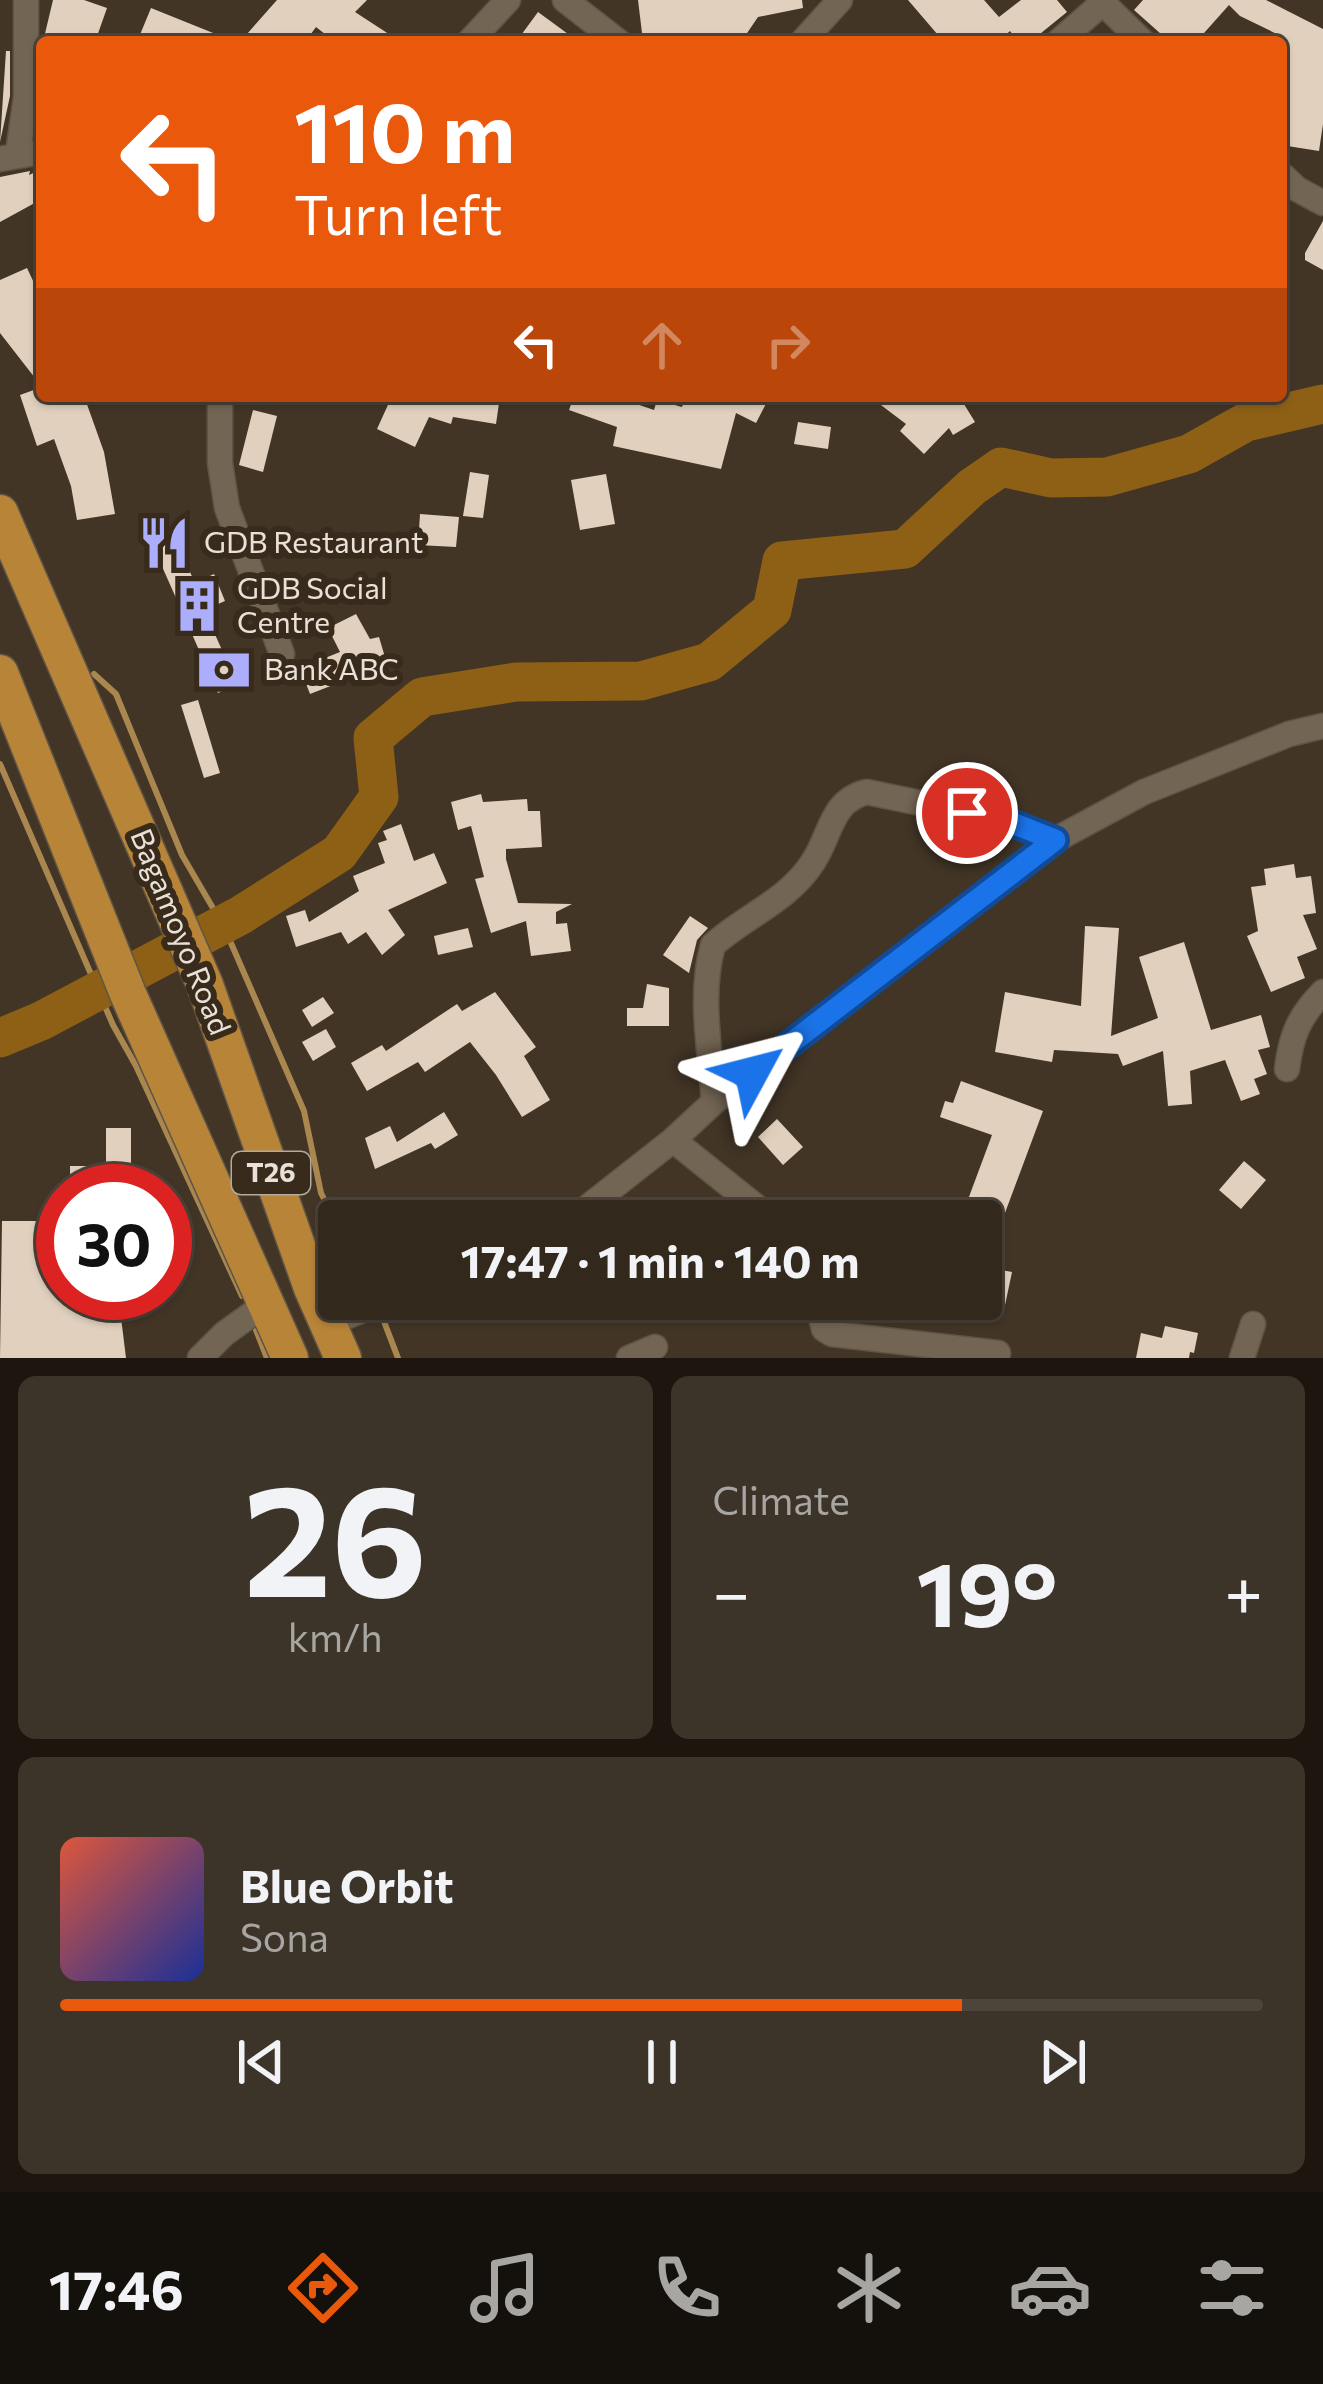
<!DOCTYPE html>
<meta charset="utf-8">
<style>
:root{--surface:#32281c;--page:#3d3429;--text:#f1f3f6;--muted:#a8a6a3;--line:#4d443b;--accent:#ea580c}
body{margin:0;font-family:Commissioner,sans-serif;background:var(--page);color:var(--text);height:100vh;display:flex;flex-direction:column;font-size:45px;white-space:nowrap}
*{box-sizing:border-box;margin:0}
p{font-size:39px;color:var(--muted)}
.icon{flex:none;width:66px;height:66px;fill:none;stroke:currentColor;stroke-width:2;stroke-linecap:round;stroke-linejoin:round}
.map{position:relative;height:1358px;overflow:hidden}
.details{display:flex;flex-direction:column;gap:18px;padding:18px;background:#1c160f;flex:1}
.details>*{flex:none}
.banner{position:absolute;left:36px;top:36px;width:1251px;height:366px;border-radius:12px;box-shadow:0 3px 9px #0004,0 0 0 3px var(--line);background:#ea580c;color:#fff;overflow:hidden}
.speed{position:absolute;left:36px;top:1164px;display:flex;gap:24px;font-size:60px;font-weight:700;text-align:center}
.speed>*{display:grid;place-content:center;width:156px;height:156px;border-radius:50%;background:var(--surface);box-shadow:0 3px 9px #0004,0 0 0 3px var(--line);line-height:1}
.speed .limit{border:18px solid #d22;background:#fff;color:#111}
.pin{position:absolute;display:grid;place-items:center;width:102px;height:102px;color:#fff;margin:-51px;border:6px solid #fff;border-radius:50%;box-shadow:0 3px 12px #0007}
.me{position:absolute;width:132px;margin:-66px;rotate:52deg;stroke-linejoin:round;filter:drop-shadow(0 0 9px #0008)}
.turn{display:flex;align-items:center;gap:42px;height:252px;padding:0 60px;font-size:54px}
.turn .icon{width:156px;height:156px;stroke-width:2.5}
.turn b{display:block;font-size:84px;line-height:102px}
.lanes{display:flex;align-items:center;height:114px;padding:0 60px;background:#0003;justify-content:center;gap:60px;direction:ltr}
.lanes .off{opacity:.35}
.big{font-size:90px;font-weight:700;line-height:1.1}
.details .tile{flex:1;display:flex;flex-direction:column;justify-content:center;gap:18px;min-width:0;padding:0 42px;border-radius:18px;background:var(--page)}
.details .dial{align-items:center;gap:0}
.dial b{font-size:156px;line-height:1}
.song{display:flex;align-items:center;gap:36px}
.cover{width:144px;height:144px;border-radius:18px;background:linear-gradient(135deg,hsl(10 70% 55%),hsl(230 70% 35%))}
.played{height:12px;border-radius:6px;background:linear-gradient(90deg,var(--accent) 75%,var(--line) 75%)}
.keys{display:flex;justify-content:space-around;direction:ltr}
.heat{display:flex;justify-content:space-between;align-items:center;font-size:66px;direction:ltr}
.details .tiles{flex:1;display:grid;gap:18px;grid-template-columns:1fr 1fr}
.tile:last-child{grid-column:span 2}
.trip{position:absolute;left:318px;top:1200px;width:684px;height:120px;border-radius:12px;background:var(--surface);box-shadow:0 3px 9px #0004,0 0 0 3px var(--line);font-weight:700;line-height:120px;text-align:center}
.menu{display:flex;height:192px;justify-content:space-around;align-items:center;background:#14100b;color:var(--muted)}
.menu .icon{width:84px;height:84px}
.menu .current{color:var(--accent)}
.menu b{font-size:54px;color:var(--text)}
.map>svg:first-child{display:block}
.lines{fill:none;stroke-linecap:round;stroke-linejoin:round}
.stream{stroke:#a9874f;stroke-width:6}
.river{stroke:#8e6015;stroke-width:39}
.building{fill:#e0d0bd}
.minor-casing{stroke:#5e5446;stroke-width:27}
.trunk-casing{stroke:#5e5446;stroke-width:39}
.minor{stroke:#736553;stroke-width:24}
.trunk{stroke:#b78438;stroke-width:36}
.route-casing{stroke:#114b97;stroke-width:30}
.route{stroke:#1a73e8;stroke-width:21}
.labels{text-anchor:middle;stroke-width:12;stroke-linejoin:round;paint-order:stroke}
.shield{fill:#382b1c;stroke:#b4aa9f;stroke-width:3}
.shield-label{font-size:27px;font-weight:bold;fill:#e9e1d7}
.poi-label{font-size:30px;fill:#e9e1d7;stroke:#382b1c;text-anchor:start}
.street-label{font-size:30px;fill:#e9e1d7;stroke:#382b1c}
</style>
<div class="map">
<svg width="1323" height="1358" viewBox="0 0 1323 1358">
<rect width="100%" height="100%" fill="#423526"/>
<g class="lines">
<!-- stream -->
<path class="stream" d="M94,674l22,20 66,161 42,72 80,184 17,82 18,36
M0,764l113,261 23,41 106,230
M380,1311l18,47
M256,1330l11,28"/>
<!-- river -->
<path class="river" d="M0,1038l41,-17 200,-106 98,-62 40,-56 -6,-59 49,-41 94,-15 125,-1 68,-19 63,-52 10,-49 123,-12 67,-62 29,-20 50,11 56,-1 82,-23 57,-32 77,-18"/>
</g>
<!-- building -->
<path class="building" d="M53,0h31l23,8 -12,34h-52z
M277,0h90l-12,12 46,30h-66l-19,-15 -11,15h-65z
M638,0h164l1,8 -45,9 -17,25h-74l-12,-8 -13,-1z
M908,0h76l15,17 22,-17h36l10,12 -37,30h-12l-8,-11 -12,11h-54z
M1143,0h123l57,29v95l-4,27 -38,-6v-109l-41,-20 -11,-11 -33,37h-26l-36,-32z
M151,8l82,33v1h-96z
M538,12l41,30h-63z
M6,51h4v45l-10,46z
M42,169v30l-42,23v-45l30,-6 -1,4z
M1323,221v49l-18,-10v-7z
M27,268l15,32v96h42l20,56 11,62 -38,6 -6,-34 -17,-47 -17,7 -17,-51 22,-8 -42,-54v-53z
M392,396h108l-4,28 -43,-7 -2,7 -22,-7 -14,30 -38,-18z
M574,396h39l41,14 3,-10 25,7 4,-11h84l-14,27 -20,-10 -15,56 -108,-23 4,-19 -48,-17z
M869,396h90l16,26 -22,13 -4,-7 -25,26 -24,-23 6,-7z
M253,410l24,6 -14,56 -24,-7z
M798,422l33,5 -3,22 -34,-5z
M470,472l19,3 -6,43 -20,-2z
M606,474l9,50 -35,6 -9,-50z
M420,514l39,3 -3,30 -38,-2z
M170,528l25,55 19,-9 11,27 -21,9 31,69v6l-17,8 -69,-156z
M356,614l14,25 9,-2 8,27 -43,13 2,3 -36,14 -10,-26 40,-16 -12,-24z
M198,700l22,73 -16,5 -23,-73z
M481,794l2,8 44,-3 1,12h12l2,36 -36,2v10l12,44 54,1 -16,8v12l11,-1 4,28 -40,5 -5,-35 -35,12 -16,-54 9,-2 -13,-51 -13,4 -7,-28z
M401,824l13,37 20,-8 13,30 -59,27 17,25 -23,20 -16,-23 -18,12 -7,-12 -45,15 -10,-31 19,-6 4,12 50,-31 -6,-15 32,-13 -7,-20 9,-3 -4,-9z
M1294,864l2,14 15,-2 5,37 -13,2 14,34 -20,8 8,21 -34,14 -24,-56 11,-5 -7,-44 15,-2 -2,-16z
M690,916l18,12 -11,12 -8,33 -26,-18z
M1085,926l34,2 -8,108 47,-18 -19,-61 45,-15 27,88 50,-15 9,32 -12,3 9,24 -13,5 6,15 -19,7 -16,-41 -35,11 2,33 -24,2 -5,-55 -40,15 -5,-12 -64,-4 -2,12 -57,-10 10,-60 76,14z
M468,928l5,19 -35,8 -4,-19z
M647,984l22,4v38h-42v-18h16z
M495,992l41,55 -12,9 26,44 -28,17 -26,-42 -26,-33 -45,30 -7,-10 -51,29 -16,-28 31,-18 4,6 71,-47 5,7z
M323,997l11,16 -22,14 -10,-17z
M326,1029l10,18 -23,14 -11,-19z
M961,1081l82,30 -60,161 -2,-51h-21l32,-86 -52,-18 5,-16 8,2z
M444,1112l14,23 -23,14 -4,-6 -56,26 -10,-31 25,-12 7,16z
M777,1119l26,28 -20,18 -25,-28z
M106,1128h25v63h-61v-25h36z
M1244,1161l22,19 -25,29 -22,-19z
M2,1221h61v72h55l8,65h-126z
M996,1269l16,3 -8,38 -17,-3z
M861,1299h6l9,23 -29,-3 -5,-13z
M913,1299h26l-5,20 -24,-5z
M1165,1326l33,7 -4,20 -4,-1 -1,6h-53l5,-25 21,5z"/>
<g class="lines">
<!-- minor casing -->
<g class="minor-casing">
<path id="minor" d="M565,0l54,42
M1103,3l40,39
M469,42l39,-42
M802,42l38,-42
M1058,42l48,-42
M18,153l8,-56v-97
M0,159l42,-7
M1281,174l16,15 26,14
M220,396v67l7,45 55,146
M1287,1069c4,-33 12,-53 36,-77
M714,1102c-4,-51 -15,-108 -1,-157 32,-29 75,-44 100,-83 18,-27 18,-62 54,-70l140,29 48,19
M673,1140l101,81
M570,1221l103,-81 41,-38 341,-262 89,-48 145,-58 34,-8
M816,1299l8,30 8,5 166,19
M330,1323l62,-24
M200,1358l24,-24 43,-31
M629,1358l26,-11
M1242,1358l11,-34"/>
</g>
<!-- trunk casing -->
<g class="trunk-casing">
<path id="trunk" d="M0,513l205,472 107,303 31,70
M0,673l128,321 162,364"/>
</g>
<!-- minor -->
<use href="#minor" class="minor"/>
<!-- trunk -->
<use href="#trunk" class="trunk"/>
</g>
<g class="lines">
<!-- route casing -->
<g class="route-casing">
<path id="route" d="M752,1073l303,-233 -48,-19 -40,-8"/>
</g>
<!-- route -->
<use href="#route" class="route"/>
</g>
<!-- icons -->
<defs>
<g id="restaurant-bare" transform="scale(4.14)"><path d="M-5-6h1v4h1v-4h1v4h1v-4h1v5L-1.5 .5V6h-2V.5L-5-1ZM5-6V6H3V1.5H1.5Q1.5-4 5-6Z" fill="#adaefb" stroke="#382b1c" stroke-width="2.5" paint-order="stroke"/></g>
<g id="building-bare" transform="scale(4.14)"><path d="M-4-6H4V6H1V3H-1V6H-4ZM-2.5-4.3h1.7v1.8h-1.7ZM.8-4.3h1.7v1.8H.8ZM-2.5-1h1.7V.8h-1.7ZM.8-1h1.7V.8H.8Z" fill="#adaefb" stroke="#382b1c" stroke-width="2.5" paint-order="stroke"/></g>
<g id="bank-bare" transform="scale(4.14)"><path d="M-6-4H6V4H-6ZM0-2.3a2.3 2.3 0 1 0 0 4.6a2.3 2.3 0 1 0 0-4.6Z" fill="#adaefb" stroke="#382b1c" stroke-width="2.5" paint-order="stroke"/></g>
</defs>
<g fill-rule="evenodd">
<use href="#restaurant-bare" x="164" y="543"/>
<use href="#building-bare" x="197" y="606"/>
<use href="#bank-bare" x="224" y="670"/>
</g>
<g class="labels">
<!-- shield labels -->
<rect class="shield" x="232" y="1152" width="78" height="42" rx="9"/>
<g class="shield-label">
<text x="271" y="1182">T26</text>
</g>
<!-- poi labels -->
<g class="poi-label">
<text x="204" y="553">GDB Restaurant</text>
<text x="237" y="599">GDB Social<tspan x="237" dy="34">Centre</tspan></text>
<text x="264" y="680">Bank ABC</text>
</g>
<!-- street labels -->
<g class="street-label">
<text transform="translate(180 932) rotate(68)" y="10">Bagamoyo Road</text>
</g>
</g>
</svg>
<div class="speed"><div class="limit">30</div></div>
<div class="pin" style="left:967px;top:813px;background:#d93025"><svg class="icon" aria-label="arrive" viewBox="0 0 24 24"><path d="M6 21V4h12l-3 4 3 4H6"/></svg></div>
<svg class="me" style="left:752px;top:1073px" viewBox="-20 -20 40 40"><path d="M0-17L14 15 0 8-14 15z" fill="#1a73e8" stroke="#fff" stroke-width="4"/></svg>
<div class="trip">17:47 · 1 min · 140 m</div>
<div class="banner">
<div class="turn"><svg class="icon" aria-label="left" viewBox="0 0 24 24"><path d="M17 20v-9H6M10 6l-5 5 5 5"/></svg><div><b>110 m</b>Turn left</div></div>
<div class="lanes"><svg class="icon" aria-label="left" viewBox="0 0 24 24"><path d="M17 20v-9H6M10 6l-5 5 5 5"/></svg><svg class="icon off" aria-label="ahead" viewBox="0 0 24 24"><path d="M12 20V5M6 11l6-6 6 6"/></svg><svg class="icon off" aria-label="right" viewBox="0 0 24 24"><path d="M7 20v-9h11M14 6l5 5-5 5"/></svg></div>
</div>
</div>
<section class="details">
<div class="tiles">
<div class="tile dial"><b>26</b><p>km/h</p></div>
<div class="tile"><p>Climate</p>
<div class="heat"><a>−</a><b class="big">19°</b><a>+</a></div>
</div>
<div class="tile">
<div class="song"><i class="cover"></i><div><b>Blue Orbit</b><p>Sona</p></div></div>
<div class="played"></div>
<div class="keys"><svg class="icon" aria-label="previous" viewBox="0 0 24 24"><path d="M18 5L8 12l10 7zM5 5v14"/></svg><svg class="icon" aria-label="pause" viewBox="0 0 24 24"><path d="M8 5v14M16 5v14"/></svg><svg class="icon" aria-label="next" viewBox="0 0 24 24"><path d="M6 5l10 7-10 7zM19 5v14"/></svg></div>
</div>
</div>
</section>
<nav class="menu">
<b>17:46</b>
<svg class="icon current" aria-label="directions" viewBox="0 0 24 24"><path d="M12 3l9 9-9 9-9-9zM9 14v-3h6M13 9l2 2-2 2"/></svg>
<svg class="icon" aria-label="music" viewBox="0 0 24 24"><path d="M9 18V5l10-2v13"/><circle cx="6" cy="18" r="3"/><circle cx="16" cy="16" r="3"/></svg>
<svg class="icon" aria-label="phone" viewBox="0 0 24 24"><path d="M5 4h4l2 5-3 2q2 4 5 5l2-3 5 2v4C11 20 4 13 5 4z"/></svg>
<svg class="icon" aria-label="climate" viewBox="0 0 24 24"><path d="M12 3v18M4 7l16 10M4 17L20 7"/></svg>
<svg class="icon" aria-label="car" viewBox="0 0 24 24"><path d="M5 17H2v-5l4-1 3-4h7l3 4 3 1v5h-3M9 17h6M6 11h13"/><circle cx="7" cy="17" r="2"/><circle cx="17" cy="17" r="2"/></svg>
<svg class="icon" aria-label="filters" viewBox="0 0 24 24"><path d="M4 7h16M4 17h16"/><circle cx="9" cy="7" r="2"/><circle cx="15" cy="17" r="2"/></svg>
</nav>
